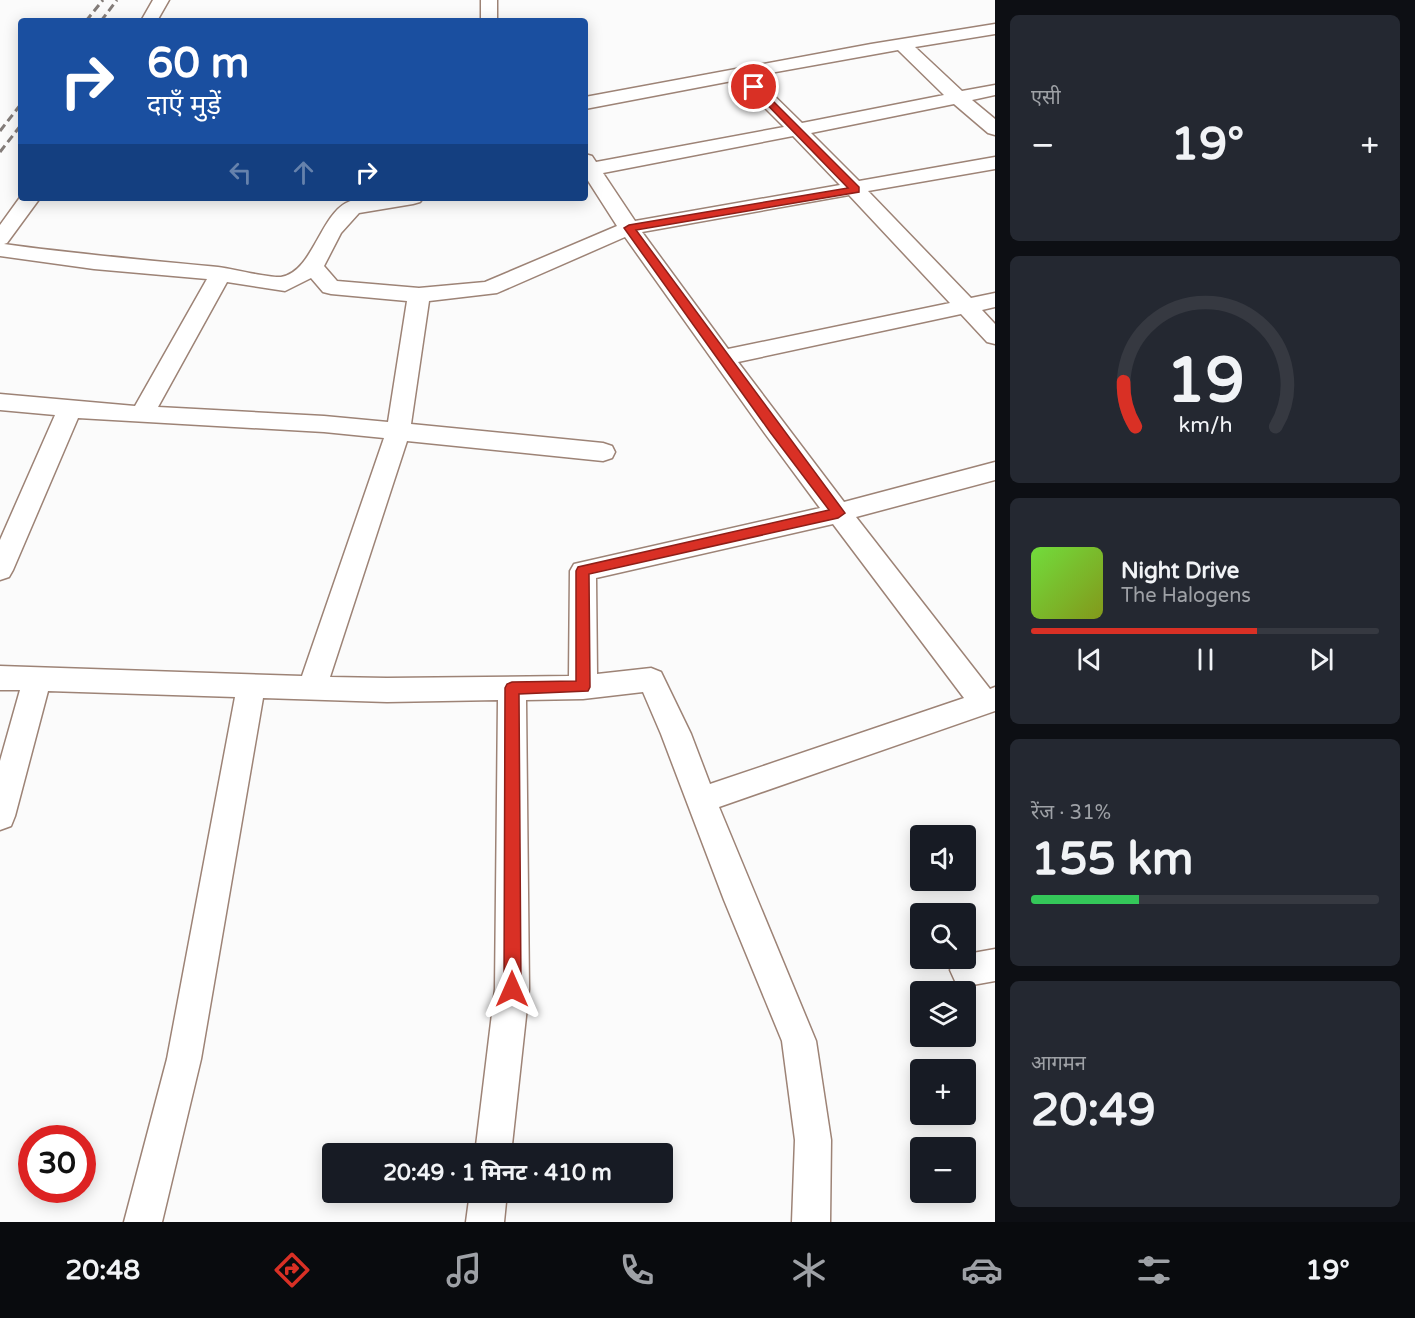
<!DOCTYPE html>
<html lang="hi">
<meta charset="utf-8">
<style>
:root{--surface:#171b24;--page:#242831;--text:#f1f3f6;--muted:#9ea1a6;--line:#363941;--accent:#d93025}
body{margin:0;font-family:"Varela Round","Noto Sans Devanagari",sans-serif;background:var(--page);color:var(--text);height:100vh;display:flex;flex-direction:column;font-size:22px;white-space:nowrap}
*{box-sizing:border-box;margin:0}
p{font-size:20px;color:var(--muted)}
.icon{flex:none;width:33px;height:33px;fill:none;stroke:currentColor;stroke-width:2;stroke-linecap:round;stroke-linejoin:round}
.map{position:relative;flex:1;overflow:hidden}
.sheet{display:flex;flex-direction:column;gap:15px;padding:15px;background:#0d0f14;width:420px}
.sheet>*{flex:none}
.banner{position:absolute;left:18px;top:18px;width:570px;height:183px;border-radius:6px;box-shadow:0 3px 15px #0003;background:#1a4fa0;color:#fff;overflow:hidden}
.controls{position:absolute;left:910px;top:825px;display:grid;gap:12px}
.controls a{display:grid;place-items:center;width:66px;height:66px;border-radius:6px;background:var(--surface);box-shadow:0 3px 15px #0003;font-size:30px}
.speed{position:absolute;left:18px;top:1125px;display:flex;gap:12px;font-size:30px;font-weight:700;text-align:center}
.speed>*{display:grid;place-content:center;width:78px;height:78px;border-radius:50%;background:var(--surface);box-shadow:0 3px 15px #0003;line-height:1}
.speed .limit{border:9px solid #d22;background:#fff;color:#111}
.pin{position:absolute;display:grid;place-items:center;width:51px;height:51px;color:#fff;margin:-26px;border:3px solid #fff;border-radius:50%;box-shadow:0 2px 6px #0007}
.me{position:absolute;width:66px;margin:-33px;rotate:0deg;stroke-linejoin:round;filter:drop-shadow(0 0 4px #0008)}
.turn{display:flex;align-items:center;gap:21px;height:126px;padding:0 30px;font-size:27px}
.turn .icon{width:78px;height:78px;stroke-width:2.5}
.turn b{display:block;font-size:42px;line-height:51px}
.lanes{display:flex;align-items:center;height:57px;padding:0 30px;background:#0003;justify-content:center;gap:30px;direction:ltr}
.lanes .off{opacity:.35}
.big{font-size:45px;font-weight:700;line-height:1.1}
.sheet .tile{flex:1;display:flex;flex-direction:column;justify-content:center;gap:9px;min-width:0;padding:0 21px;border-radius:9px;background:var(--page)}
.sheet .dial{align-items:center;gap:0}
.dial svg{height:156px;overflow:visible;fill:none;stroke:var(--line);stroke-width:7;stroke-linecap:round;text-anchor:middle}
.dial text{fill:var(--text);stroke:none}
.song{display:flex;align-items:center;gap:18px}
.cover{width:72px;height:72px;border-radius:9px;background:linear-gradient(135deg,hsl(100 70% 55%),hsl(70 70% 35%))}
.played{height:6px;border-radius:3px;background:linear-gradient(90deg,var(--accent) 65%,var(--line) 65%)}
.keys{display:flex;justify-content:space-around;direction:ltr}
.heat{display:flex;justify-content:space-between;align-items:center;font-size:33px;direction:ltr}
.charge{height:9px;border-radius:4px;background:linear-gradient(90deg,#34c759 31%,var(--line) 0)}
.trip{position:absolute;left:322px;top:1143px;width:351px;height:60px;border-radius:6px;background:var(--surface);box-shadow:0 3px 15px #0003;font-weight:700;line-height:60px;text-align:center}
.tab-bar{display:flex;height:96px;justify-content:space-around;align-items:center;background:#090b0e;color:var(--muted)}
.tab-bar .icon{width:42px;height:42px}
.tab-bar .selected{color:var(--accent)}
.tab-bar b{font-size:27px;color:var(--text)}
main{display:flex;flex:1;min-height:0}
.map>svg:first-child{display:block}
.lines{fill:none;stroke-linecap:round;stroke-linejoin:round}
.street-casing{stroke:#9d8376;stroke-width:3}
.street{fill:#fff;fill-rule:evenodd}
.rail{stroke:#837c79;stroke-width:3;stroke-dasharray:8 4.5;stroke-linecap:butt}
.route{fill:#d93025;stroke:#8d1f18;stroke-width:1.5}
</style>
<main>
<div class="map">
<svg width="995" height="1222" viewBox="0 0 995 1222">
<rect width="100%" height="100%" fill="#fbfbfb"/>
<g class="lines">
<!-- street casing -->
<g class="street-casing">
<path id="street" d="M153,0h16l-12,21h-16z
M481,0h16v21h-16z
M995,24v10l-80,13 47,44 33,-6v10l-23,5 23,19v16l-7,-2 -34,-29 -143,29 48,48 136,-24v12l-127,22 103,107 24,-5v14l-13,3 13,14v20l-8,-2 -26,-28 -223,48 106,140 151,-40v18l-139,37 134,172 5,-2v24l-276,96 97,234 15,99 -1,82h-38l3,-82 -13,-99 -58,-141 -63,-166 -18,-42 -60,7 -57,1 3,289 -18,165h-36l20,-165 3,-289 -111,2 -124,-4 -62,361 -39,163h-38l43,-163 68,-362 -187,-6 -33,125 -4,10 -11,4v-69l20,-71h-20v-24l302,10 82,-238 -60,-6 -246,-14 -65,152 -4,7 -9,3v-40l55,-125 -55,-5v-16l135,12 72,-127 -113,-10 -94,-13v-31l21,-29 19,2 -33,45 -3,1c71,10 142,16 214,23 15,2 51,11 63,10 31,-5 39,-60 65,-74 18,-9 56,-5 77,-5l-3,4 -7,2 -54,9 -18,20 -17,33 13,15 82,7 66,-6 132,-56 -32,-50v-22l7,2 4,6 188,-35 -47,-47 -152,29v-12l286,-53zM898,50l46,45 -142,28 -48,-47zM793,136l47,49 -205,36 -32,-48zM849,195l101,108 -222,46 -86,-117zM625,237l141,198 54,73 -246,56 -4,7 -1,105 -182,2 -57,-1 77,-236 196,20 9,-3 3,-6 -3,-6 -9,-3 -192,-19 18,-123 68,-8zM311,278l12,14 8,2 76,7 -19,121 -64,-6 -166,-9 69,-125 58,9zM833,524l131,174 -254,86 -19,-50 -30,-62 -10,-4 -54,6 -1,-96z
M995,949v32l-28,5 -12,-5 -5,-11 5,-11 11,-1 1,-4z
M470,1192h37l-3,30h-38z"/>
</g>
<!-- street -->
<use href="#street" class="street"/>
<!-- rail -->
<path class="rail" d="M86,21l17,-21
M101,21l16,-21
M0,131l21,-27
M0,152l21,-27"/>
</g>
<!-- route -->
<path class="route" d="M751,85h6l102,102v5l-223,38 209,283 -7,5 -249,56 1,113 -2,4 -69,3 2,295 -3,5 -6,3 -6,-3 -2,-5 1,-301 2,-4 5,-2 64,-1v-110l2,-4 251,-57 -59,-78 -146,-204 5,-3 219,-37 -97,-100z"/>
</svg>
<div class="controls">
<a><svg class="icon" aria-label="sound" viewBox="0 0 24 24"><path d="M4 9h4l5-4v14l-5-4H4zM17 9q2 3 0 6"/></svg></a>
<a><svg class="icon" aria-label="search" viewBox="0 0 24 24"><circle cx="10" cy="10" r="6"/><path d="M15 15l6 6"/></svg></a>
<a><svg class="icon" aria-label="layers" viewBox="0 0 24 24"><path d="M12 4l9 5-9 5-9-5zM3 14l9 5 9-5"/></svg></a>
<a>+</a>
<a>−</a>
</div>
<div class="speed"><div class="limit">30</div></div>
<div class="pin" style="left:754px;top:87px;background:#d93025"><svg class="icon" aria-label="arrive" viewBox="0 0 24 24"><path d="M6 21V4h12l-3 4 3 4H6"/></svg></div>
<svg class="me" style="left:512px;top:989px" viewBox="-20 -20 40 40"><path d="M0-17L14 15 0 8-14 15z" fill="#d93025" stroke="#fff" stroke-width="4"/></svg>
<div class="trip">20:49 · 1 मिनट · 410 m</div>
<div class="banner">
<div class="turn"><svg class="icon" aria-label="right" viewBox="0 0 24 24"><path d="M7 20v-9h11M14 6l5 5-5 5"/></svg><div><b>60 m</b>दाएँ मुड़ें</div></div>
<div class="lanes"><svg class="icon off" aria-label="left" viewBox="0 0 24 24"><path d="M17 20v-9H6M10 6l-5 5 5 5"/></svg><svg class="icon off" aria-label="ahead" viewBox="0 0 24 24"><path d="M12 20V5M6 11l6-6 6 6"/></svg><svg class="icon" aria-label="right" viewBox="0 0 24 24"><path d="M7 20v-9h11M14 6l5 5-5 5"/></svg></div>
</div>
</div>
<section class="sheet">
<div class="tile"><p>एसी</p>
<div class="heat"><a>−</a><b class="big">19°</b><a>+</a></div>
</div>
<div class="tile dial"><svg viewBox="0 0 100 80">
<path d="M14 69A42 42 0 1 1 86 69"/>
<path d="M14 69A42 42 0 0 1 8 46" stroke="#d93025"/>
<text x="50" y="56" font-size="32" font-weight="700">19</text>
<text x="50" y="72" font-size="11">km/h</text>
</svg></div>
<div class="tile">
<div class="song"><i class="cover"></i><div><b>Night Drive</b><p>The Halogens</p></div></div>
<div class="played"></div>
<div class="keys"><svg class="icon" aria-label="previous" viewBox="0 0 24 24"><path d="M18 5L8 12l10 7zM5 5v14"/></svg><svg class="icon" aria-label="pause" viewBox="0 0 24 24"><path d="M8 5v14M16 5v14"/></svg><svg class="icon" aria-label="next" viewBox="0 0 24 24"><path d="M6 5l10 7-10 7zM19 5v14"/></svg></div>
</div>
<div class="tile"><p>रेंज · 31%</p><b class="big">155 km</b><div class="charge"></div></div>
<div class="tile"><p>आगमन</p><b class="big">20:49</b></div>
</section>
</main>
<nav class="tab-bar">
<b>20:48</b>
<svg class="icon selected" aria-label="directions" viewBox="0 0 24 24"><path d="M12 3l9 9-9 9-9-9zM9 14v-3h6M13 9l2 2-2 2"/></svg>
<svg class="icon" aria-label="music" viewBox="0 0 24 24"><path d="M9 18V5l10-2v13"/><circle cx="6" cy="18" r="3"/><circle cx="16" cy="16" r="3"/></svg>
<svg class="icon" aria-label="phone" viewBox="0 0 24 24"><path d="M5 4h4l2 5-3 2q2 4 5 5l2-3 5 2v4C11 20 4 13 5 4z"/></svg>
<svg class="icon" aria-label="climate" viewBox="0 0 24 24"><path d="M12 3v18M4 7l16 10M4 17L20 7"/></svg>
<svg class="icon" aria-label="car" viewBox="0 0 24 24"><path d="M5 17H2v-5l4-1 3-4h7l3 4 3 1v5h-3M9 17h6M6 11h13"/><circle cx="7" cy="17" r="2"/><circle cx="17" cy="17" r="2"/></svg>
<svg class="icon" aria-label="filters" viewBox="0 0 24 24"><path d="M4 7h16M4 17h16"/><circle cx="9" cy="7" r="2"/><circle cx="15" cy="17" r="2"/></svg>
<b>19°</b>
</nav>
